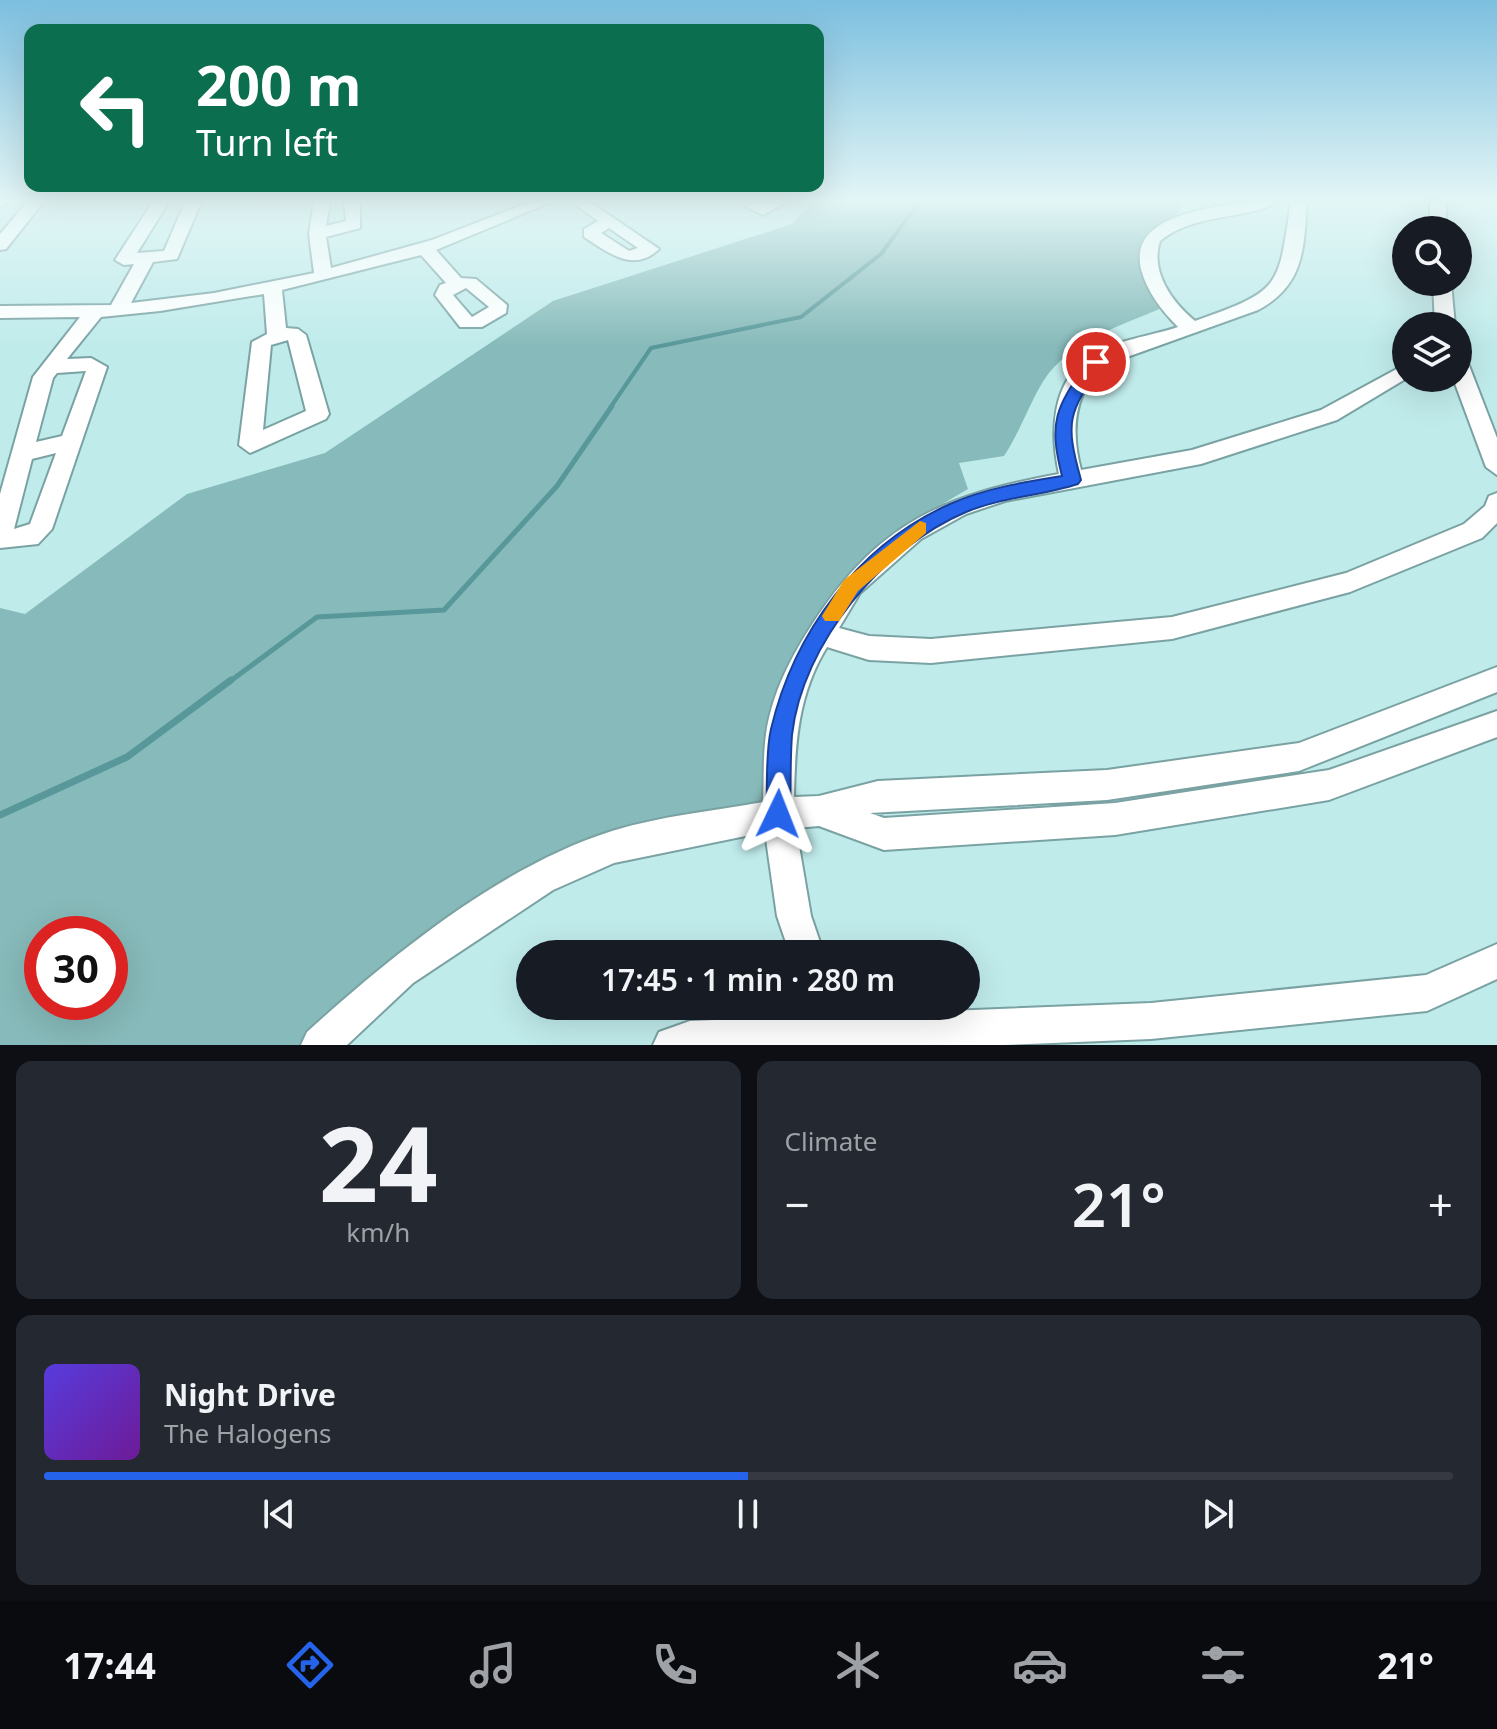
<!DOCTYPE html>
<meta charset="utf-8">
<style>
:root{--surface:#171b24;--page:#242831;--text:#f1f3f6;--muted:#9ea1a6;--line:#363941;--accent:#2563eb}
body{margin:0;font-family:"Noto Sans",sans-serif;background:var(--page);color:var(--text);height:100vh;display:flex;flex-direction:column;font-size:30px;white-space:nowrap}
*{box-sizing:border-box;margin:0}
p{font-size:26px;color:var(--muted)}
.icon{flex:none;width:44px;height:44px;fill:none;stroke:currentColor;stroke-width:2;stroke-linecap:round;stroke-linejoin:round}
.map{position:relative;height:1045px;overflow:hidden}
.side{display:flex;flex-direction:column;gap:16px;padding:16px;background:#0d0f14;flex:1}
.side>*{flex:none}
.guide{position:absolute;left:24px;top:24px;width:800px;height:168px;border-radius:16px;box-shadow:0 8px 32px #0002;background:#0b6e4f;color:#fff;overflow:hidden}
.controls{position:absolute;left:1392px;top:216px;display:grid;gap:16px}
.controls a{display:grid;place-items:center;width:80px;height:80px;border-radius:50%;background:var(--surface);box-shadow:0 8px 32px #0002;font-size:40px}
.speed{position:absolute;left:24px;top:916px;display:flex;gap:16px;font-size:40px;font-weight:700;text-align:center}
.speed>*{display:grid;place-content:center;width:104px;height:104px;border-radius:50%;background:var(--surface);box-shadow:0 8px 32px #0002;line-height:1}
.speed .limit{border:12px solid #d22;background:#fff;color:#111}
.pin{position:absolute;display:grid;place-items:center;width:68px;height:68px;color:#fff;margin:-34px;border:4px solid #fff;border-radius:50%;box-shadow:0 2px 8px #0007}
.me{position:absolute;width:88px;margin:-44px;rotate:2deg;stroke-linejoin:round;filter:drop-shadow(0 0 6px #0008)}
.turn{display:flex;align-items:center;gap:28px;height:168px;padding:0 40px;font-size:36px}
.turn .icon{width:104px;height:104px;stroke-width:2.5}
.turn b{display:block;font-size:56px;line-height:68px}
.big{font-size:60px;font-weight:600;line-height:1.1}
.side .card{flex:1;display:flex;flex-direction:column;justify-content:center;gap:12px;min-width:0;padding:0 28px;border-radius:16px;background:var(--page)}
.side .dial{align-items:center;gap:0}
.dial b{font-size:104px;line-height:1}
.song{display:flex;align-items:center;gap:24px}
.cover{width:96px;height:96px;border-radius:12px;background:linear-gradient(135deg,hsl(250 70% 55%),hsl(280 70% 35%))}
.played{height:8px;border-radius:4px;background:linear-gradient(90deg,var(--accent) 50%,var(--line) 50%)}
.keys{display:flex;justify-content:space-around;direction:ltr}
.heat{display:flex;justify-content:space-between;align-items:center;font-size:44px;direction:ltr}
.side .tiles{flex:1;display:grid;gap:16px;grid-template-columns:1fr 1fr}
.card:last-child{grid-column:span 2}
.trip{position:absolute;left:516px;top:940px;width:464px;height:80px;border-radius:40px;background:var(--surface);box-shadow:0 8px 32px #0002;font-weight:600;line-height:80px;text-align:center}
.tab-bar{display:flex;height:128px;justify-content:space-around;align-items:center;background:#090b0e;color:var(--muted)}
.tab-bar .icon{width:56px;height:56px}
.tab-bar .selected{color:var(--accent)}
.tab-bar b{font-size:36px;color:var(--text)}
.map>svg:first-child{display:block}
.green{fill:#87baba;fill-rule:evenodd}
.lines{fill:none;stroke-linecap:round;stroke-linejoin:round}
.stream-far2{stroke:#58989a;stroke-width:4}
.stream-far1{stroke:#58989a;stroke-width:5}
.stream{stroke:#58989a;stroke-width:7}
.minor-casing{stroke:#7aa2a3;stroke-width:4}
.minor{fill:#fff;fill-rule:evenodd}
.route{fill:#2563eb;stroke:#184099;stroke-width:2}
.slow{fill:#f59e0b}
</style>
<div class="map">
<svg width="1497" height="1045" viewBox="0 0 1497 1045">
<rect width="100%" height="100%" fill="#c0ebeb"/>
<!-- green -->
<path class="green" d="M813,200h373l-41,64 24,41c-41,18 -99,35 -125,75 -15,24 -24,52 -40,76l-45,7 9,26 -82,48 -80,116 -18,154 -122,22 -147,68 -219,148h-300v-437l25,6 162,-120 138,-41 228,-152 239,-77zM42,934h68v68h-68z"/>
<g class="lines">
<!-- stream-far2 -->
<path class="stream-far2" d="M610,408l41,-60 150,-31 80,-63 40,-54"/>
<!-- stream-far1 -->
<path class="stream-far1" d="M229,682l88,-65 127,-7 113,-124 55,-80"/>
<!-- stream -->
<path class="stream" d="M0,815l127,-58 104,-77"/>
<!-- minor casing -->
<g class="minor-casing">
<path id="minor" d="M0,200h11l-11,7z
M29,200h16l-39,49 -6,1v-16z
M154,200h16l-33,53 27,-2 22,-51h16l-25,59 -24,3 -22,41 83,-10 100,-20 -5,-39 5,-34h16l-4,26 20,-5 -2,-21h16v28l-34,9 5,31 101,-28 103,-40h21l-120,50 25,28 15,1 31,26 -1,8 -24,14h-22l-25,-32 5,-10 6,-2 -25,-28 -139,35 4,38 12,1 8,6 23,79 -3,5 -76,34 -11,-8 13,-103 15,-8 -3,-40 -104,17 -59,6 -34,42 24,-1 16,9 -55,162 -14,15 -38,4v-54l33,-117 47,-60 -80,1v-12l111,-1 23,-41 -10,1 -9,-5zM466,288l23,19 -17,10 -19,-22zM288,340l18,71 -43,19 8,-85zM86,371l-24,65 -26,6 17,-64 4,-5zM56,453l-26,71 -16,5 18,-70z
M569,200h18l72,49c-26,25 -51,3 -75,-12v-8l14,-8zM609,228l29,20 -9,3 -28,-18z
M733,200h20l10,4 7,-4 17,2 -24,13z
M1255,200h24c-23,20 -83,11 -119,41 -10,31 12,61 35,80 87,-31 83,-32 96,-121h16c-3,47 -2,85 -49,110l-156,56c-29,29 -31,66 -21,104l111,-20 129,-40 85,-46 1,14 -70,42 -136,44 -196,37 -39,13 -45,25 -61,54 -21,35 30,8 62,3 241,-22 174,-44 118,-49 21,-18 4,-10 8,-3v30l-15,15 -132,54 -178,47 -241,24 -62,-3 -42,-13c-29,47 -32,96 -33,150l25,-1 59,-15 229,-11 192,-27 198,-76v25l-198,79 -192,29 -237,13 14,5 231,-15 214,-33 168,-59v26l-168,63 -214,35 -231,15 -65,-24 -23,2 15,88 13,38h-34l-13,-38 -12,-84 -151,31 -61,27 -140,93 -66,62h-46l6,-13c85,-77 194,-166 305,-201 48,-15 102,-20 151,-29 1,-23 0,-46 3,-68 6,-41 25,-77 47,-111 66,-101 131,-128 246,-149 -9,-41 -8,-92 31,-118 25,-16 61,-20 88,-29 -16,-16 -31,-35 -37,-58 -13,-57 76,-61 114,-69z
M1430,200h16v30h-16z
M1433,282h18l4,44h-20z
M1458,357l10,6 29,75v37l-11,-8 -33,-89h5z
M1497,944v35l-70,32 -276,28 -146,6h-352l6,-13 31,-11 120,-5 -4,-10h36l4,9 305,-12 275,-28z"/>
</g>
<!-- minor -->
<use href="#minor" class="minor"/>
</g>
<!-- sky -->
<linearGradient id="sky" x2="0" y2="1"><stop stop-color="#7cbfdf"/><stop offset="0.58" stop-color="#e3f6f6"/><stop offset="1" stop-color="#e3f6f6" stop-opacity="0"/></linearGradient>
<rect width="1497" height="346" fill="url(#sky)"/>
<!-- route -->
<path class="route" d="M1090,358l13,4c-34,51 -39,57 -22,118l-3,4c-37,12 -76,13 -112,28 -83,35 -164,132 -174,223 -2,26 -1,53 -2,79l-4,9 -8,3 -8,-3 -4,-9c2,-27 -1,-58 5,-85 23,-97 87,-184 179,-225 36,-16 75,-22 112,-28 -15,-59 -4,-70 28,-118z"/>
<!-- slow -->
<path class="slow" d="M920,521l6,2v10l-68,58 -19,30h-14l-3,-5 22,-36z"/>
</svg>
<div class="controls">
<a><svg class="icon" aria-label="search" viewBox="0 0 24 24"><circle cx="10" cy="10" r="6"/><path d="M15 15l6 6"/></svg></a>
<a><svg class="icon" aria-label="layers" viewBox="0 0 24 24"><path d="M12 4l9 5-9 5-9-5zM3 14l9 5 9-5"/></svg></a>
</div>
<div class="speed"><div class="limit">30</div></div>
<div class="pin" style="left:1096px;top:362px;background:#d93025"><svg class="icon" aria-label="arrive" viewBox="0 0 24 24"><path d="M6 21V4h12l-3 4 3 4H6"/></svg></div>
<svg class="me" style="left:778px;top:814px" viewBox="-20 -20 40 40"><path d="M0-17L14 15 0 8-14 15z" fill="#2563eb" stroke="#fff" stroke-width="4"/></svg>
<div class="trip">17:45 · 1 min · 280 m</div>
<div class="guide">
<div class="turn"><svg class="icon" aria-label="left" viewBox="0 0 24 24"><path d="M17 20v-9H6M10 6l-5 5 5 5"/></svg><div><b>200 m</b>Turn left</div></div>
</div>
</div>
<section class="side">
<div class="tiles">
<div class="card dial"><b>24</b><p>km/h</p></div>
<div class="card"><p>Climate</p>
<div class="heat"><a>−</a><b class="big">21°</b><a>+</a></div>
</div>
<div class="card">
<div class="song"><i class="cover"></i><div><b>Night Drive</b><p>The Halogens</p></div></div>
<div class="played"></div>
<div class="keys"><svg class="icon" aria-label="previous" viewBox="0 0 24 24"><path d="M18 5L8 12l10 7zM5 5v14"/></svg><svg class="icon" aria-label="pause" viewBox="0 0 24 24"><path d="M8 5v14M16 5v14"/></svg><svg class="icon" aria-label="next" viewBox="0 0 24 24"><path d="M6 5l10 7-10 7zM19 5v14"/></svg></div>
</div>
</div>
</section>
<nav class="tab-bar">
<b>17:44</b>
<svg class="icon selected" aria-label="directions" viewBox="0 0 24 24"><path d="M12 3l9 9-9 9-9-9zM9 14v-3h6M13 9l2 2-2 2"/></svg>
<svg class="icon" aria-label="music" viewBox="0 0 24 24"><path d="M9 18V5l10-2v13"/><circle cx="6" cy="18" r="3"/><circle cx="16" cy="16" r="3"/></svg>
<svg class="icon" aria-label="phone" viewBox="0 0 24 24"><path d="M5 4h4l2 5-3 2q2 4 5 5l2-3 5 2v4C11 20 4 13 5 4z"/></svg>
<svg class="icon" aria-label="climate" viewBox="0 0 24 24"><path d="M12 3v18M4 7l16 10M4 17L20 7"/></svg>
<svg class="icon" aria-label="car" viewBox="0 0 24 24"><path d="M5 17H2v-5l4-1 3-4h7l3 4 3 1v5h-3M9 17h6M6 11h13"/><circle cx="7" cy="17" r="2"/><circle cx="17" cy="17" r="2"/></svg>
<svg class="icon" aria-label="filters" viewBox="0 0 24 24"><path d="M4 7h16M4 17h16"/><circle cx="9" cy="7" r="2"/><circle cx="15" cy="17" r="2"/></svg>
<b>21°</b>
</nav>
